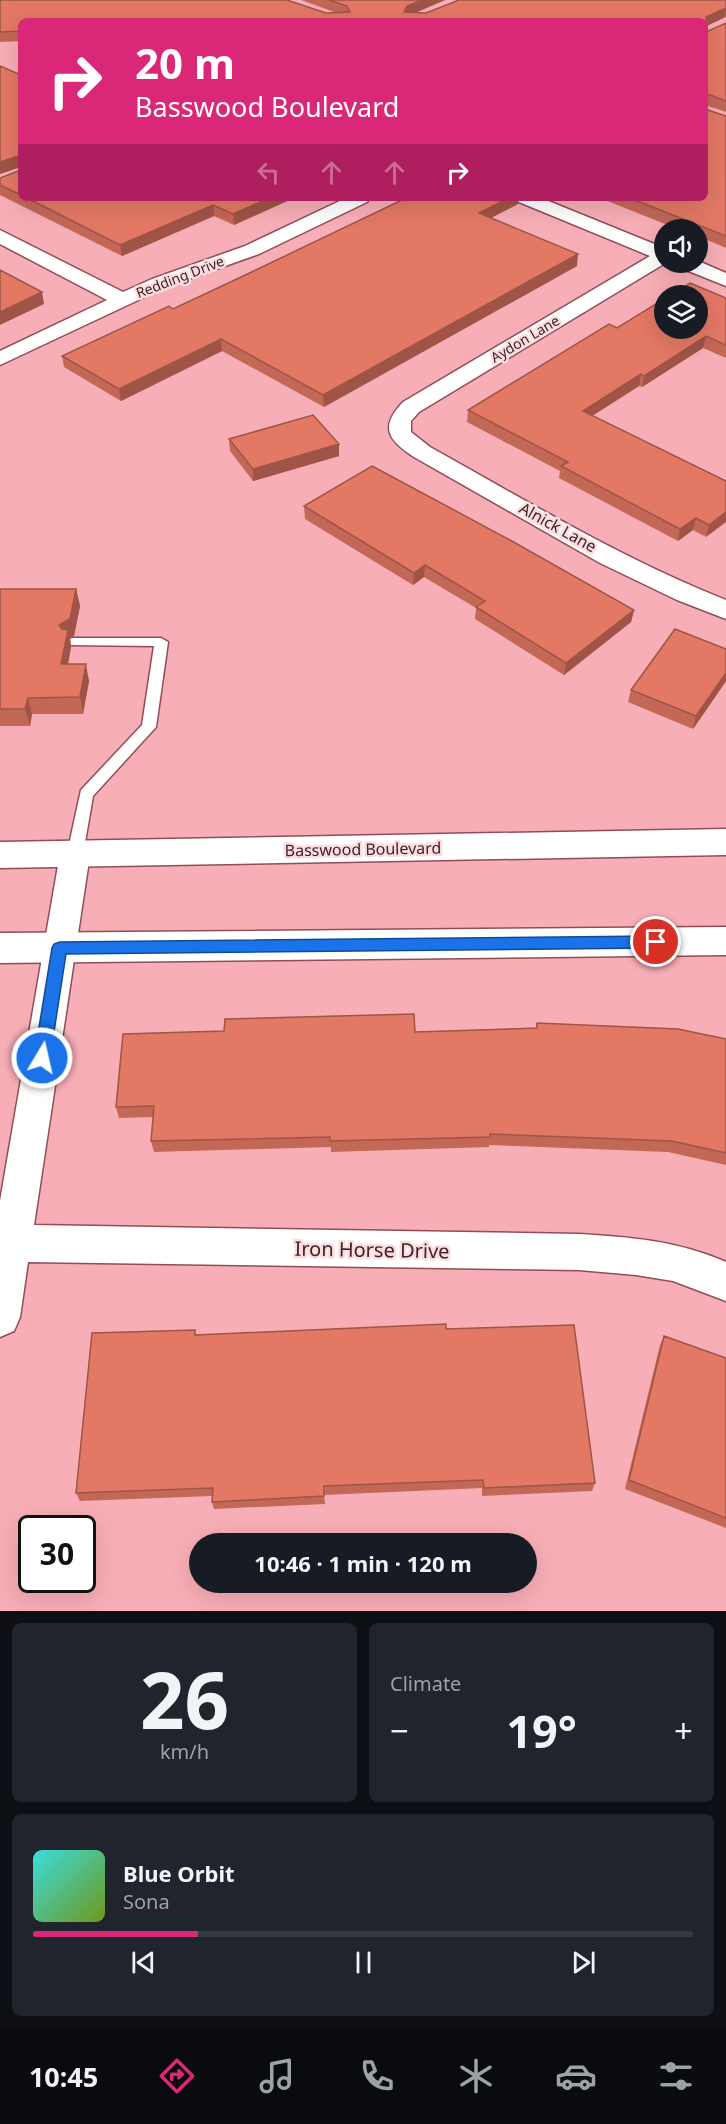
<!DOCTYPE html>
<meta charset="utf-8">
<style>
:root{--surface:#171b24;--page:#20242c;--text:#f1f3f6;--muted:#9ea1a6;--line:#363941;--accent:#db2777}
body{margin:0;font-family:"Noto Sans",sans-serif;background:var(--page);color:var(--text);height:100vh;display:flex;flex-direction:column;font-size:22px;white-space:nowrap}
*{box-sizing:border-box;margin:0}
p{font-size:20px;color:var(--muted)}
.icon{flex:none;width:33px;height:33px;fill:none;stroke:currentColor;stroke-width:2;stroke-linecap:round;stroke-linejoin:round}
.map{position:relative;height:1611px;overflow:hidden}
.drawer{display:flex;flex-direction:column;gap:12px;padding:12px;background:#0d0f14;flex:1}
.drawer>*{flex:none}
.hud{position:absolute;left:18px;top:18px;width:690px;height:183px;border-radius:9px;box-shadow:0 6px 24px #0002;background:#db2777;color:#fff;overflow:hidden}
.buttons{position:absolute;left:654px;top:219px;display:grid;gap:12px}
.buttons a{display:grid;place-items:center;width:54px;height:54px;border-radius:50%;background:var(--surface);box-shadow:0 6px 24px #0002;font-size:30px}
.speed{position:absolute;left:18px;top:1515px;display:flex;gap:12px;font-size:30px;font-weight:700;text-align:center}
.speed>*{display:grid;place-content:center;width:78px;height:78px;border-radius:50%;background:var(--surface);box-shadow:0 6px 24px #0002;line-height:1}
.speed .limit{border:3px solid #111;border-radius:9px;background:#fff;color:#111}
.pin{position:absolute;display:grid;place-items:center;width:51px;height:51px;color:#fff;margin:-26px;border:3px solid #fff;border-radius:50%;box-shadow:0 2px 6px #0007}
.me{position:absolute;width:66px;margin:-33px;rotate:9deg;stroke-linejoin:round;filter:drop-shadow(0 0 4px #0008)}
.turn{display:flex;align-items:center;gap:21px;height:126px;padding:0 18px;font-size:27px}
.turn .icon{width:78px;height:78px;stroke-width:2.5}
.turn b{display:block;font-size:42px;line-height:51px}
.lanes{display:flex;align-items:center;height:57px;padding:0 18px;background:#0003;justify-content:center;gap:30px;direction:ltr}
.lanes .off{opacity:.35}
.big{font-size:45px;font-weight:700;line-height:1.1}
.drawer .card{flex:1;display:flex;flex-direction:column;justify-content:center;gap:9px;min-width:0;padding:0 21px;border-radius:9px;background:var(--page)}
.drawer .dial{align-items:center;gap:0}
.dial b{font-size:78px;line-height:1}
.song{display:flex;align-items:center;gap:18px}
.cover{width:72px;height:72px;border-radius:9px;background:linear-gradient(135deg,hsl(180 70% 55%),hsl(80 70% 35%))}
.played{height:6px;border-radius:3px;background:linear-gradient(90deg,var(--accent) 25%,var(--line) 25%)}
.keys{display:flex;justify-content:space-around;direction:ltr}
.heat{display:flex;justify-content:space-between;align-items:center;font-size:33px;direction:ltr}
.drawer .tiles{flex:1;display:grid;gap:12px;grid-template-columns:1fr 1fr}
.card:last-child{grid-column:span 2}
.trip{position:absolute;left:189px;top:1533px;width:348px;height:60px;border-radius:30px;background:var(--surface);box-shadow:0 6px 24px #0002;font-weight:700;line-height:60px;text-align:center}
.dock{display:flex;height:96px;justify-content:space-around;align-items:center;background:#090b0e;color:var(--muted)}
.dock .icon{width:42px;height:42px}
.dock .active{color:var(--accent)}
.dock b{font-size:27px;color:var(--text)}
.map>svg:first-child{display:block}
.lines{fill:none;stroke-linecap:round;stroke-linejoin:round}
.service-casing{stroke:#8f4e57;stroke-width:3}
.minor-casing{stroke:#8f4e57;stroke-width:3}
.secondary-casing{stroke:#8f4e57;stroke-width:3}
.service{fill:#fff;fill-rule:evenodd}
.minor{fill:#fff;fill-rule:evenodd}
.secondary{fill:#fff;fill-rule:evenodd}
.wall{fill:#c36757}
.shaded-wall{fill:#9f5447}
.building{fill:#e37865;stroke:#9f5447;stroke-width:1.5}
.route{fill:#1a73e8;stroke:#114b97;stroke-width:1.5}
.labels{text-anchor:middle;stroke-width:5;stroke-linejoin:round;paint-order:stroke}
.far-street-label{font-size:14px;fill:#402428;stroke:#fcdddf}
.street-label{font-size:16px;fill:#402428;stroke:#fcdddf}
.near-street-label{font-size:20px;fill:#402428;stroke:#fcdddf}
</style>
<div class="map">
<svg width="726" height="1611" viewBox="0 0 726 1611">
<rect width="100%" height="100%" fill="#f8aeb6"/>
<g class="lines">
<!-- service casing -->
<g class="service-casing">
<path id="service" d="M72,638h89l7,4 -12,85 -63,69 -10,58 -3,4h-10l-3,-4 14,-64 61,-65 12,-79 -87,-1 -2,-3z"/>
</g>
<!-- minor casing -->
<g class="minor-casing">
<path id="minor" d="M346,198h24l-3,4 -108,52 -93,33 -166,78v-14l107,-51 -107,-56v-14l123,62 29,-13 93,-33z
M516,198h25l123,50v14h3l-248,150 -8,9v11l19,15c97,54 192,112 296,153v19l-49,-19 -77,-37 -186,-106c-26,-17 -35,-30 -11,-55l247,-146 -131,-54z
M698,261l28,12v13l-50,-20 -2,-4z
M75,842l11,4 4,8 -56,371 545,9c51,3 100,7 147,28v39l-53,-20 -37,-6 -57,-5 -551,-8 -8,55 -6,14 -14,6v-136l60,-347 4,-8z"/>
</g>
<!-- secondary casing -->
<g class="secondary-casing">
<path id="secondary" d="M726,829v26l-726,13v-26z
M726,927v28l-726,8v-30z"/>
</g>
<!-- service -->
<use href="#service" class="service"/>
<!-- minor -->
<use href="#minor" class="minor"/>
<!-- secondary -->
<use href="#secondary" class="secondary"/>
</g>
<!-- wall -->
<path class="wall" d="M0,0l326,13h11l-36,-13h144l-30,13h11l300,-13v17l-20,9v6l20,-9v89l-21,-7v-84h-684v20l-21,1z
M0,66l21,9v123h273l-60,27 -20,-9 -92,40 -122,-61v-17l21,-8v-3l-21,7z
M726,116v132l-28,-12v-6h-18l-80,-32h105z
M518,204l-27,14 86,48 -253,141 -102,-56 -101,50 -57,-34 -2,-11 111,-47 66,-31z
M726,298v60l-23,-10 -61,39 -3,-1 -47,30 134,65 -20,56 -13,-7 -15,11 -119,-63 1,-7 -93,-49 1,-12 149,-82z
M229,439l110,17 -86,25 -23,-30z
M304,506l330,104 -3,12 -67,53 -89,-56 1,-11 -52,-31 -11,8 -108,-66z
M0,589h76l4,17 -6,30 -4,2 1,9 -3,17 21,17 -6,33h-51l-2,12h-30z
M726,649v32l-33,48 -65,-27 3,-12z
M537,1023l189,16v126l-58,-13 -179,-7v2l-158,5v-5l-177,5 -3,-11 2,-24 -34,1 -3,-11 299,-75 121,-4z
M446,1329l149,154 -3,8 -110,5v-8l-158,7 1,9 -111,5 -2,-7v-6l-132,5 -4,-8 119,-163 1,5z
M664,1336l62,22v170l-101,-39 35,-144z"/>
<!-- shaded-wall -->
<path class="shaded-wall" d="M422,0h23l-38,16 -3,-4 3,-6z
M726,8l-1,9 -20,10 1,-10z
M708,94l-2,11h-1v-9z
M18,156l2,11 -20,7v-12z
M269,198h25l-60,27 -1,-11z
M509,198h10l-1,6 -39,20v-11z
M213,205l1,11 -92,40 -2,-11z
M578,254l-1,12 -253,141 -1,-12z
M42,292l2,12 -44,21v-13z
M706,336l-3,12 -61,39 2,-11z
M221,339l1,12 -101,50 -2,-12z
M641,374l-2,12 -58,37 2,-12z
M339,444v12l-86,25v-12z
M726,512v10l-20,15 3,-12z
M696,518l-3,12 -15,11 2,-12z
M425,565l-1,12 -11,8 1,-12z
M76,589l4,17 -6,30 -4,2 1,9 -6,34 -4,-17 -2,-39z
M634,610l-3,12 -67,53 2,-12z
M86,664l3,17 -6,33 -3,-17z
M726,673v8l-33,48 3,-13z
M28,698l4,16 -2,12 -5,-17z"/>
<!-- building -->
<path class="building" d="M0,0h287l39,13 24,-1 -3,-6 -18,-6h93l-15,6 -3,6 22,1 33,-13h267v8l-20,9v15l20,-9v78l-18,-7 -3,2v-75h-684v10l-21,1z
M0,66l21,9v83l-3,-2 -18,6z
M705,109l21,7v120l-96,-38h75z
M21,167v28l-21,-10v-7l21,-8z
M27,198h242l-36,16 -20,-9 -93,40z
M406,198h103l-30,15 99,41 -255,141 -102,-56 -102,50 -57,-33 107,-50 4,3 66,-31z
M0,270l42,22 -42,20z
M690,283l36,15v47l-20,-9 -62,40 -3,-2 -58,37 143,70v31l-17,13 -13,-7 -16,11 -119,-63 7,-4 -100,-52 141,-86 8,4 47,-29v29h34v-32h-28z
M313,415l26,29 -86,25 -24,-30z
M372,466l138,74 124,70 -68,53 -90,-56 9,-6 -60,-36 -11,8 -110,-67z
M0,589h76l-6,30 -11,6 3,4 6,1 -7,34h25l-6,33 -52,1 -3,11h-25z
M675,629l51,20v24l-30,43 -65,-26z
M414,1014l1,18 122,-4v-5l141,6 48,10v114l-54,-12 -182,-7v3l-160,4v-4l-179,4 3,-35 -38,1 7,-73 101,-3 1,-12z
M446,1324v5l128,-4 21,158 -111,5 -1,-8 -159,6v10l-112,6 1,-14 -137,5 16,-160 103,-3v5z
M664,1336l62,22v160l-97,-38z"/>
<!-- route -->
<path class="route" d="M656,936l6,1 2,5 -2,4 -6,2 -590,6 -16,104 -3,5 -5,2 -6,-2 -2,-5 18,-110 2,-4 6,-2z"/>
<g class="labels">
<!-- far-street labels -->
<g class="far-street-label">
<text transform="translate(180 277) rotate(-21)" y="5">Redding Drive</text>
<text transform="translate(525 339) rotate(-31)" y="5">Aydon Lane</text>
</g>
<!-- street labels -->
<g class="street-label">
<text transform="translate(558 527) rotate(29)" y="6">Alnick Lane</text>
<text transform="translate(363 849) rotate(-1)" y="6">Basswood Boulevard</text>
</g>
<!-- near-street labels -->
<g class="near-street-label">
<text transform="translate(372 1250) rotate(1)" y="7">Iron Horse Drive</text>
</g>
</g>
</svg>
<div class="buttons">
<a><svg class="icon" aria-label="sound" viewBox="0 0 24 24"><path d="M4 9h4l5-4v14l-5-4H4zM17 9q2 3 0 6"/></svg></a>
<a><svg class="icon" aria-label="layers" viewBox="0 0 24 24"><path d="M12 4l9 5-9 5-9-5zM3 14l9 5 9-5"/></svg></a>
</div>
<div class="speed"><div class="limit">30</div></div>
<div class="pin" style="left:656px;top:942px;background:#d93025"><svg class="icon" aria-label="arrive" viewBox="0 0 24 24"><path d="M6 21V4h12l-3 4 3 4H6"/></svg></div>
<svg class="me" style="left:42px;top:1058px" viewBox="-20 -20 40 40"><circle r="17" fill="#1a73e8" stroke="#fff" stroke-width="3"/><path d="M0-11L8 9 0 5-8 9z" fill="#fff"/></svg>
<div class="trip">10:46 · 1 min · 120 m</div>
<div class="hud">
<div class="turn"><svg class="icon" aria-label="right" viewBox="0 0 24 24"><path d="M7 20v-9h11M14 6l5 5-5 5"/></svg><div><b>20 m</b>Basswood Boulevard</div></div>
<div class="lanes"><svg class="icon off" aria-label="left" viewBox="0 0 24 24"><path d="M17 20v-9H6M10 6l-5 5 5 5"/></svg><svg class="icon off" aria-label="ahead" viewBox="0 0 24 24"><path d="M12 20V5M6 11l6-6 6 6"/></svg><svg class="icon off" aria-label="ahead" viewBox="0 0 24 24"><path d="M12 20V5M6 11l6-6 6 6"/></svg><svg class="icon" aria-label="right" viewBox="0 0 24 24"><path d="M7 20v-9h11M14 6l5 5-5 5"/></svg></div>
</div>
</div>
<section class="drawer">
<div class="tiles">
<div class="card dial"><b>26</b><p>km/h</p></div>
<div class="card"><p>Climate</p>
<div class="heat"><a>−</a><b class="big">19°</b><a>+</a></div>
</div>
<div class="card">
<div class="song"><i class="cover"></i><div><b>Blue Orbit</b><p>Sona</p></div></div>
<div class="played"></div>
<div class="keys"><svg class="icon" aria-label="previous" viewBox="0 0 24 24"><path d="M18 5L8 12l10 7zM5 5v14"/></svg><svg class="icon" aria-label="pause" viewBox="0 0 24 24"><path d="M8 5v14M16 5v14"/></svg><svg class="icon" aria-label="next" viewBox="0 0 24 24"><path d="M6 5l10 7-10 7zM19 5v14"/></svg></div>
</div>
</div>
</section>
<nav class="dock">
<b>10:45</b>
<svg class="icon active" aria-label="directions" viewBox="0 0 24 24"><path d="M12 3l9 9-9 9-9-9zM9 14v-3h6M13 9l2 2-2 2"/></svg>
<svg class="icon" aria-label="music" viewBox="0 0 24 24"><path d="M9 18V5l10-2v13"/><circle cx="6" cy="18" r="3"/><circle cx="16" cy="16" r="3"/></svg>
<svg class="icon" aria-label="phone" viewBox="0 0 24 24"><path d="M5 4h4l2 5-3 2q2 4 5 5l2-3 5 2v4C11 20 4 13 5 4z"/></svg>
<svg class="icon" aria-label="climate" viewBox="0 0 24 24"><path d="M12 3v18M4 7l16 10M4 17L20 7"/></svg>
<svg class="icon" aria-label="car" viewBox="0 0 24 24"><path d="M5 17H2v-5l4-1 3-4h7l3 4 3 1v5h-3M9 17h6M6 11h13"/><circle cx="7" cy="17" r="2"/><circle cx="17" cy="17" r="2"/></svg>
<svg class="icon" aria-label="filters" viewBox="0 0 24 24"><path d="M4 7h16M4 17h16"/><circle cx="9" cy="7" r="2"/><circle cx="15" cy="17" r="2"/></svg>
</nav>
